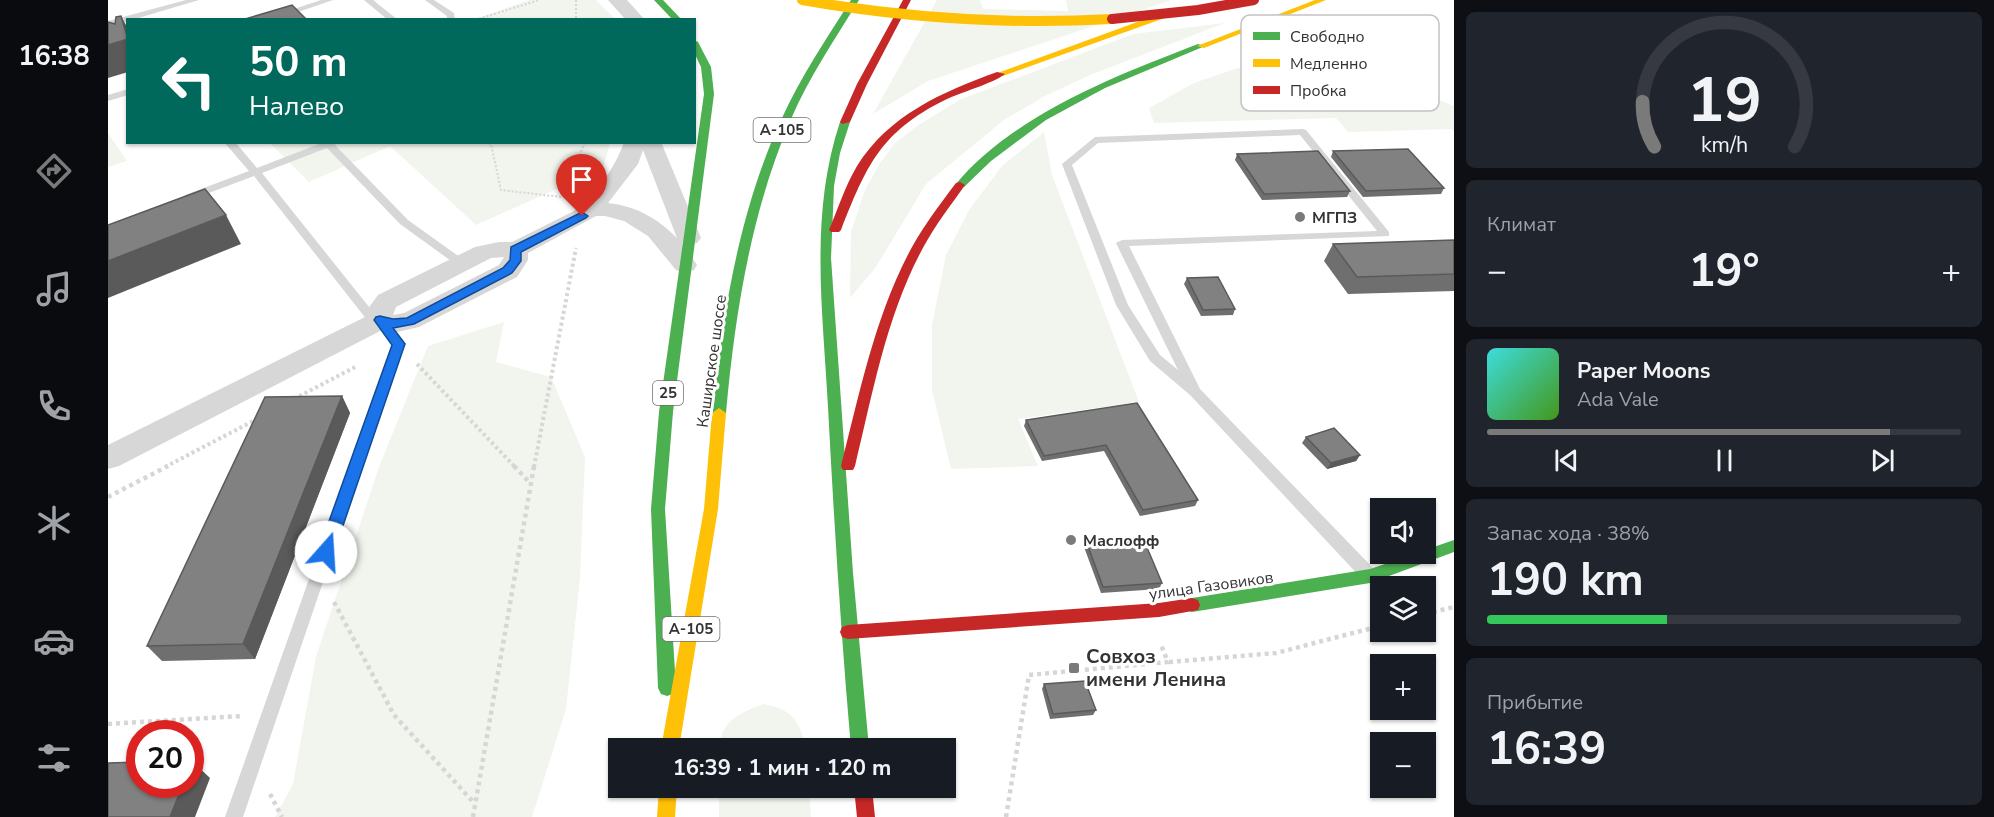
<!DOCTYPE html>
<html lang="ru">
<meta charset="utf-8">
<style>
:root{--surface:#171b24;--page:#20242c;--text:#f1f3f6;--muted:#9ea1a6;--line:#363941;--accent:#7a7a7a}
body{margin:0;font-family:"Nunito Sans",sans-serif;background:var(--page);color:var(--text);height:100vh;display:flex;flex-direction:column;font-size:22px;white-space:nowrap}
*{box-sizing:border-box;margin:0}
p{font-size:20px;color:var(--muted)}
.icon{flex:none;width:33px;height:33px;fill:none;stroke:currentColor;stroke-width:2;stroke-linecap:round;stroke-linejoin:round}
.map{position:relative;flex:1;overflow:hidden}
.panel{display:flex;flex-direction:column;gap:12px;padding:12px;background:#0d0f14;width:540px}
.panel>*{flex:none}
.guide{position:absolute;left:18px;top:18px;width:570px;height:126px;border-radius:0px;box-shadow:0 2px 4px #0004;background:#00695c;color:#fff;overflow:hidden}
.fabs{position:absolute;left:1262px;top:498px;display:grid;gap:12px}
.fabs a{display:grid;place-items:center;width:66px;height:66px;border-radius:0px;background:var(--surface);box-shadow:0 2px 4px #0004;font-size:30px}
.speed{position:absolute;left:18px;top:720px;display:flex;gap:12px;font-size:30px;font-weight:700;text-align:center}
.speed>*{display:grid;place-content:center;width:78px;height:78px;border-radius:50%;background:var(--surface);box-shadow:0 2px 4px #0004;line-height:1}
.speed .limit{border:9px solid #d22;background:#fff;color:#111}
.pin{position:absolute;display:grid;place-items:center;width:51px;height:51px;color:#fff;margin:-62px -26px;border-radius:50% 50% 50% 0;rotate:-45deg;box-shadow:0 0 6px #0007}
.pin .icon{rotate:45deg}
.me{position:absolute;width:66px;margin:-33px;rotate:19deg;stroke-linejoin:round;filter:drop-shadow(0 0 4px #0008)}
.turn{display:flex;align-items:center;gap:21px;height:126px;padding:0 24px;font-size:27px}
.turn .icon{width:78px;height:78px;stroke-width:2.5}
.turn b{display:block;font-size:42px;line-height:51px}
.big{font-size:45px;font-weight:700;line-height:1.1}
.panel .widget{flex:1;display:flex;flex-direction:column;justify-content:center;gap:9px;min-width:0;padding:0 21px;border-radius:9px;background:var(--page)}
.panel .dial{align-items:center;gap:0}
.dial svg{height:156px;overflow:visible;fill:none;stroke:var(--line);stroke-width:7;stroke-linecap:round;text-anchor:middle}
.dial text{fill:var(--text);stroke:none}
.song{display:flex;align-items:center;gap:18px}
.cover{width:72px;height:72px;border-radius:9px;background:linear-gradient(135deg,hsl(180 70% 55%),hsl(100 70% 35%))}
.played{height:6px;border-radius:3px;background:linear-gradient(90deg,var(--accent) 85%,var(--line) 85%)}
.keys{display:flex;justify-content:space-around;direction:ltr}
.heat{display:flex;justify-content:space-between;align-items:center;font-size:33px;direction:ltr}
.charge{height:9px;border-radius:4px;background:linear-gradient(90deg,#34c759 38%,var(--line) 0)}
.trip{position:absolute;left:500px;top:738px;width:348px;height:60px;border-radius:0px;background:var(--surface);box-shadow:0 2px 4px #0004;font-weight:700;line-height:60px;text-align:center}
main{display:flex;flex:1;min-height:0}
.tabs{display:flex;flex-direction:column;width:108px;justify-content:space-around;align-items:center;background:#090b0e;color:var(--muted)}
.tabs .icon{width:42px;height:42px}
.tabs .on{color:var(--accent)}
.tabs b{font-size:27px;color:var(--text)}
.map>svg:first-child{display:block}
.green{fill:#f1f5ed}
.lines{fill:none;stroke-linecap:round;stroke-linejoin:round}
.path-far2{stroke:#d6d6d6;stroke-width:2;stroke-dasharray:2 2;stroke-linecap:butt}
.path-far1{stroke:#d6d6d6;stroke-width:4;stroke-dasharray:3 3;stroke-linecap:butt}
.path{stroke:#d6d6d6;stroke-width:4.5;stroke-dasharray:4 4;stroke-linecap:butt}
.lane{fill:#d7d7d7;fill-rule:evenodd}
.street{fill:#d7d7d7;fill-rule:evenodd}
.fast{fill:#4caf50;fill-rule:evenodd}
.slow{fill:#ffc107;fill-rule:evenodd}
.jam{fill:#c62828;fill-rule:evenodd}
.slow-bridge{stroke:#ffc107;stroke-width:10}
.jam-bridge{stroke:#c62828;stroke-width:10}
.wall{fill:#6f6f6f}
.shaded-wall{fill:#5a5a5a}
.building{fill:#818181;stroke:#5a5a5a;stroke-width:1.5}
.route{fill:#1a73e8;stroke:#114b97;stroke-width:1.5}
.poi-dot{fill:#7a7a7a;stroke:#fff;stroke-width:2}
.labels{text-anchor:middle;stroke-width:6;stroke-linejoin:round;paint-order:stroke}
.shield{fill:#fff;stroke:#707070;stroke-width:1.5}
.shield-label{font-size:15px;font-weight:bold;fill:#333}
.poi-label{font-size:16px;font-weight:bold;fill:#333;stroke:#fff;text-anchor:start}
.street-label{font-size:16px;fill:#333;stroke:#fff}
.near-poi-label{font-size:20px;font-weight:bold;fill:#333;stroke:#fff;text-anchor:start}
.key{fill:#fff;stroke:#c2c2c2;stroke-width:1.5}
.key-label{font-size:16px;fill:#333}
</style>
<main>
<nav class="tabs">
<b>16:38</b>
<svg class="icon on" aria-label="directions" viewBox="0 0 24 24"><path d="M12 3l9 9-9 9-9-9zM9 14v-3h6M13 9l2 2-2 2"/></svg>
<svg class="icon" aria-label="music" viewBox="0 0 24 24"><path d="M9 18V5l10-2v13"/><circle cx="6" cy="18" r="3"/><circle cx="16" cy="16" r="3"/></svg>
<svg class="icon" aria-label="phone" viewBox="0 0 24 24"><path d="M5 4h4l2 5-3 2q2 4 5 5l2-3 5 2v4C11 20 4 13 5 4z"/></svg>
<svg class="icon" aria-label="climate" viewBox="0 0 24 24"><path d="M12 3v18M4 7l16 10M4 17L20 7"/></svg>
<svg class="icon" aria-label="car" viewBox="0 0 24 24"><path d="M5 17H2v-5l4-1 3-4h7l3 4 3 1v5h-3M9 17h6M6 11h13"/><circle cx="7" cy="17" r="2"/><circle cx="17" cy="17" r="2"/></svg>
<svg class="icon" aria-label="filters" viewBox="0 0 24 24"><path d="M4 7h16M4 17h16"/><circle cx="9" cy="7" r="2"/><circle cx="15" cy="17" r="2"/></svg>
</nav>
<div class="map">
<svg width="1346" height="817" viewBox="0 0 1346 817">
<rect width="100%" height="100%" fill="#fff"/>
<!-- green -->
<path class="green" d="M421,0h67l19,19h-139z
M829,0h43l3,9 85,2 -2,-11h106l-244,81 -55,33z
M1117,23l-135,52 -45,21 -41,24 -78,64 -50,83 -26,31 1,-66 14,-42 15,-27 15,-20 22,-17 42,-26 174,-66z
M1130,68l41,4 76,20 44,-1 35,7 20,8v25l-2,-2 -104,3 -12,-14 -182,5 -5,-15 45,-25z
M936,132l8,43 87,227 -121,17 20,47 -87,3 -19,-79v-65l14,-70 23,-45 33,-44z
M0,133l19,28 -19,6z
M162,143h340l-7,25 -127,57 -86,-79 -81,36z
M396,322l-8,40 55,15 34,80 -5,121 -14,131 -34,108h-257l18,-33 23,-127 63,-190 49,-121z
M655,704c31,6 34,15 44,44h-87c0,-27 20,-35 43,-44z
M611,788h90l2,29h-92z"/>
<g class="lines">
<!-- path-far2 -->
<path class="path-far2" d="M468,0v20
M367,20l64,-20
M377,142l6,2 10,46 60,7
M454,196l23,-54"/>
<!-- path-far1 -->
<path class="path-far1" d="M309,364l98,103
M186,399l63,-33
M57,467l94,-49
M426,467l42,-219"/>
<!-- path -->
<path class="path" d="M406,466l17,18
M0,497l60,-31
M226,602l60,113 81,89
M1317,614l29,-7
M1061,662l107,-9 104,-27
M0,724l134,-8
M162,794l12,23
M365,817l61,-351
M898,817l23,-142 139,-13 -7,-17"/>
<!-- lane -->
<path class="lane" d="M78,0h13l-91,27v-6z
M213,0h12l-58,20h-14z
M256,0h9l25,20h-10z
M317,0h9l20,13 1,7h-8v-4z
M20,89v6l-20,6v-6z
M1195,129l3,1 83,102v4l-260,10 71,143 175,181 2,5 -2,5 -6,2 -6,-2 -173,-185 -40,-34 -34,-56 -54,-141 33,-27zM1192,135l77,96 -255,9 -6,3 62,127 -18,-15 -32,-50 -56,-140 26,-22z
M116,142h11l22,26 67,-26h14l-3,3 73,75 60,43 -6,4 -4,-1 -58,-42 -73,-76 -65,25 115,144h7l20,27 -161,473h-18l167,-473 -14,-19h-7l-117,-149 -61,23h-8v-4l64,-24z"/>
<!-- street -->
<path class="street" d="M500,0h19l18,20h-19z
M516,142h37l40,96 -4,5 -8,2 -7,-2 15,22 -3,5 -9,3 -9,-3 -28,-34 -24,-15 -19,-5h-9l-68,37v7l-11,17 -98,50 -26,6 -11,-3 -263,136 -11,3v-24l259,-129v-6l11,-15 97,-48 24,-5h13l62,-31c22,-16 41,-43 50,-69zM535,150l34,88c-20,-20 -41,-32 -69,-35l30,-39zM396,257l-5,8 -95,48 -11,2 3,-8 95,-49z"/>
<!-- fast -->
<path class="fast" d="M546,0h9l19,20h-9z
M743,0h8c-24,39 -50,77 -68,119 -40,93 -56,194 -65,294l-7,5 -5,-1 -2,-4c11,-100 27,-203 70,-295 19,-42 45,-80 69,-118z
M586,40l4,2 13,25 3,27 -41,318 -8,97 11,179 -3,6 -6,2 -6,-2 -3,-6 -7,-179 8,-97 45,-318 -3,-27 -7,-15z
M1090,44l7,2 -100,42 -59,32 -55,41 -27,26h-8l-1,-2c58,-70 160,-109 243,-141z
M737,119l5,3 -10,31 -6,33 -3,72 22,315 16,175h-18c-10,-114 -17,-227 -23,-341 -5,-96 -19,-192 12,-285z
M1346,540v12l-84,31 -178,29 -6,-2 -2,-5 2,-5 6,-2 178,-29 45,-15h10v-4z"/>
<!-- slow -->
<path class="slow" d="M1207,0h11l-122,48 -7,-2z
M1062,10l4,3 -1,2 -170,61 -8,-2z
M611,408l7,5 -8,96 -39,239h-18l43,-239 8,-96z
M551,788h18l-2,29h-18z"/>
<!-- jam -->
<path class="jam" d="M795,0h8l-44,84 -17,38 -8,2 -2,-2 17,-38z
M889,72l8,2c-13,10 -44,18 -60,26 -65,32 -79,67 -104,130l-2,2h-8l-2,-2c9,-21 16,-44 28,-64 32,-51 85,-74 140,-94z
M852,182l5,3c-14,20 -29,39 -41,61 -37,67 -51,146 -69,220l-2,4h-10l-2,-4c19,-74 34,-151 71,-219 13,-23 28,-43 44,-64z
M1084,598l6,2 2,5 -2,5 -39,7 -311,22 -6,-2 -2,-5 2,-5 6,-2 311,-22z
M746,788h18l3,29h-18z"/>
<!-- slow-bridge -->
<path class="slow-bridge" d="M694,0c103,18 205,25 310,19"/>
<!-- jam-bridge -->
<path class="jam-bridge" d="M1004,19l86,-9 56,-10"/>
</g>
<!-- wall -->
<path class="wall" d="M1225,151l111,37 -3,6 -78,3 -32,-40z
M1129,154l113,37 -3,6 -85,3 -27,-40z
M1346,240v51l-106,3 -24,-33 9,-17z
M1079,278l48,31 -2,6 -32,1 -17,-32z
M234,396l8,17 -95,246 -93,2 -15,-15z
M1029,403l61,97 -3,6 -55,10 -36,-65 -62,10 -18,-35 2,-6z
M1198,437l54,18 -4,6 -29,8 -25,-26z
M978,541l76,42 -3,6 -58,4 -17,-46z
M936,684l52,26 -3,5 -43,4 -8,-30z"/>
<!-- shaded-wall -->
<path class="shaded-wall" d="M13,16l7,13v9z
M20,39v33l-20,6v-33z
M118,215l15,29 -133,54v-37z
M234,396l8,17 -95,246 -12,-15z
M1252,455l-4,6 -29,8 4,-6z
M84,761l18,17 -15,39h-25l13,-33h7v-18z"/>
<!-- building -->
<path class="building" d="M184,5l15,15h-65z
M13,16l7,23 -20,6v-23l7,2 1,-7z
M1300,149l36,39 -78,3 -33,-40z
M1210,151l32,40 -86,3 -27,-40z
M97,189l21,26 -118,46v-36z
M1346,240v34l-97,3 -24,-33z
M1110,277l17,32 -32,1 -16,-32z
M234,396l-99,248 -96,2 118,-249z
M1029,403l61,97 -55,10 -37,-65 -62,11 -18,-36z
M1226,428l26,27 -29,8 -25,-26z
M1035,538l19,45 -59,4 -17,-46z
M977,681l11,29 -43,4 -9,-30z
M32,762v22h43l-13,33h-62v-54z"/>
<!-- route -->
<path class="route" d="M474,212l6,4 -2,2 -65,34v9l-9,12 -98,51 -21,4 12,16 -71,208 -3,4 -5,2 -6,-2 -2,-4 74,-207 -18,-25 2,-3 4,-1 13,3 14,-1 96,-50 7,-8 1,-13z"/>
<!-- markers -->
<g class="poi-dot">
<circle cx="1192" cy="217" r="6"/>
<circle cx="963" cy="540" r="6"/>
<rect x="960" y="662" width="12" height="12" rx="3"/>
</g>
<g class="labels">
<!-- shield labels -->
<g class="shield">
<rect x="645.5" y="118" width="57" height="24" rx="4.5"/>
<rect x="545" y="381" width="30" height="24" rx="4.5"/>
<rect x="554.5" y="617" width="57" height="24" rx="4.5"/>
</g>
<g class="shield-label">
<text x="674" y="135">А-105</text>
<text x="560" y="398">25</text>
<text x="583" y="634">А-105</text>
</g>
<!-- poi labels -->
<g class="poi-label">
<text x="1204" y="223">МГПЗ</text>
<text x="975" y="546">Маслофф</text>
</g>
<!-- street labels -->
<g class="street-label">
<text transform="translate(603 361) rotate(-82)" y="6">Каширское шоссе</text>
<text transform="translate(1103 585) rotate(-8)" y="6">улица Газовиков</text>
</g>
<!-- near-poi labels -->
<g class="near-poi-label">
<text x="978" y="663">Совхоз<tspan x="978" dy="23">имени Ленина</tspan></text>
</g>
</g>
<!-- legend -->
<rect x="1133" y="15" width="198" height="96" rx="9" class="key"/>
<rect x="1145" y="32" width="27" height="8" fill="#4caf50"/>
<rect x="1145" y="59" width="27" height="8" fill="#ffc107"/>
<rect x="1145" y="86" width="27" height="8" fill="#c62828"/>
<g class="key-label">
<text x="1182" y="42">Свободно</text>
<text x="1182" y="69">Медленно</text>
<text x="1182" y="96">Пробка</text>
</g>
</svg>
<div class="fabs">
<a><svg class="icon" aria-label="sound" viewBox="0 0 24 24"><path d="M4 9h4l5-4v14l-5-4H4zM17 9q2 3 0 6"/></svg></a>
<a><svg class="icon" aria-label="layers" viewBox="0 0 24 24"><path d="M12 4l9 5-9 5-9-5zM3 14l9 5 9-5"/></svg></a>
<a>+</a>
<a>−</a>
</div>
<div class="speed"><div class="limit">20</div></div>
<div class="pin" style="left:474px;top:216px;background:#d93025"><svg class="icon" aria-label="arrive" viewBox="0 0 24 24"><path d="M6 21V4h12l-3 4 3 4H6"/></svg></div>
<svg class="me" style="left:218px;top:552px" viewBox="-20 -20 40 40"><circle r="19" fill="#fff"/><path d="M0-13L10 11 0 6-10 11z" fill="#1a73e8"/></svg>
<div class="trip">16:39 · 1 мин · 120 m</div>
<div class="guide">
<div class="turn"><svg class="icon" aria-label="left" viewBox="0 0 24 24"><path d="M17 20v-9H6M10 6l-5 5 5 5"/></svg><div><b>50 m</b>Налево</div></div>
</div>
</div>
<section class="panel">
<div class="widget dial"><svg viewBox="0 0 100 80">
<path d="M14 69A42 42 0 1 1 86 69"/>
<path d="M14 69A42 42 0 0 1 8 46" stroke="#7a7a7a"/>
<text x="50" y="56" font-size="32" font-weight="700">19</text>
<text x="50" y="72" font-size="11">km/h</text>
</svg></div>
<div class="widget"><p>Климат</p>
<div class="heat"><a>−</a><b class="big">19°</b><a>+</a></div>
</div>
<div class="widget">
<div class="song"><i class="cover"></i><div><b>Paper Moons</b><p>Ada Vale</p></div></div>
<div class="played"></div>
<div class="keys"><svg class="icon" aria-label="previous" viewBox="0 0 24 24"><path d="M18 5L8 12l10 7zM5 5v14"/></svg><svg class="icon" aria-label="pause" viewBox="0 0 24 24"><path d="M8 5v14M16 5v14"/></svg><svg class="icon" aria-label="next" viewBox="0 0 24 24"><path d="M6 5l10 7-10 7zM19 5v14"/></svg></div>
</div>
<div class="widget"><p>Запас хода · 38%</p><b class="big">190 km</b><div class="charge"></div></div>
<div class="widget"><p>Прибытие</p><b class="big">16:39</b></div>
</section>
</main>
